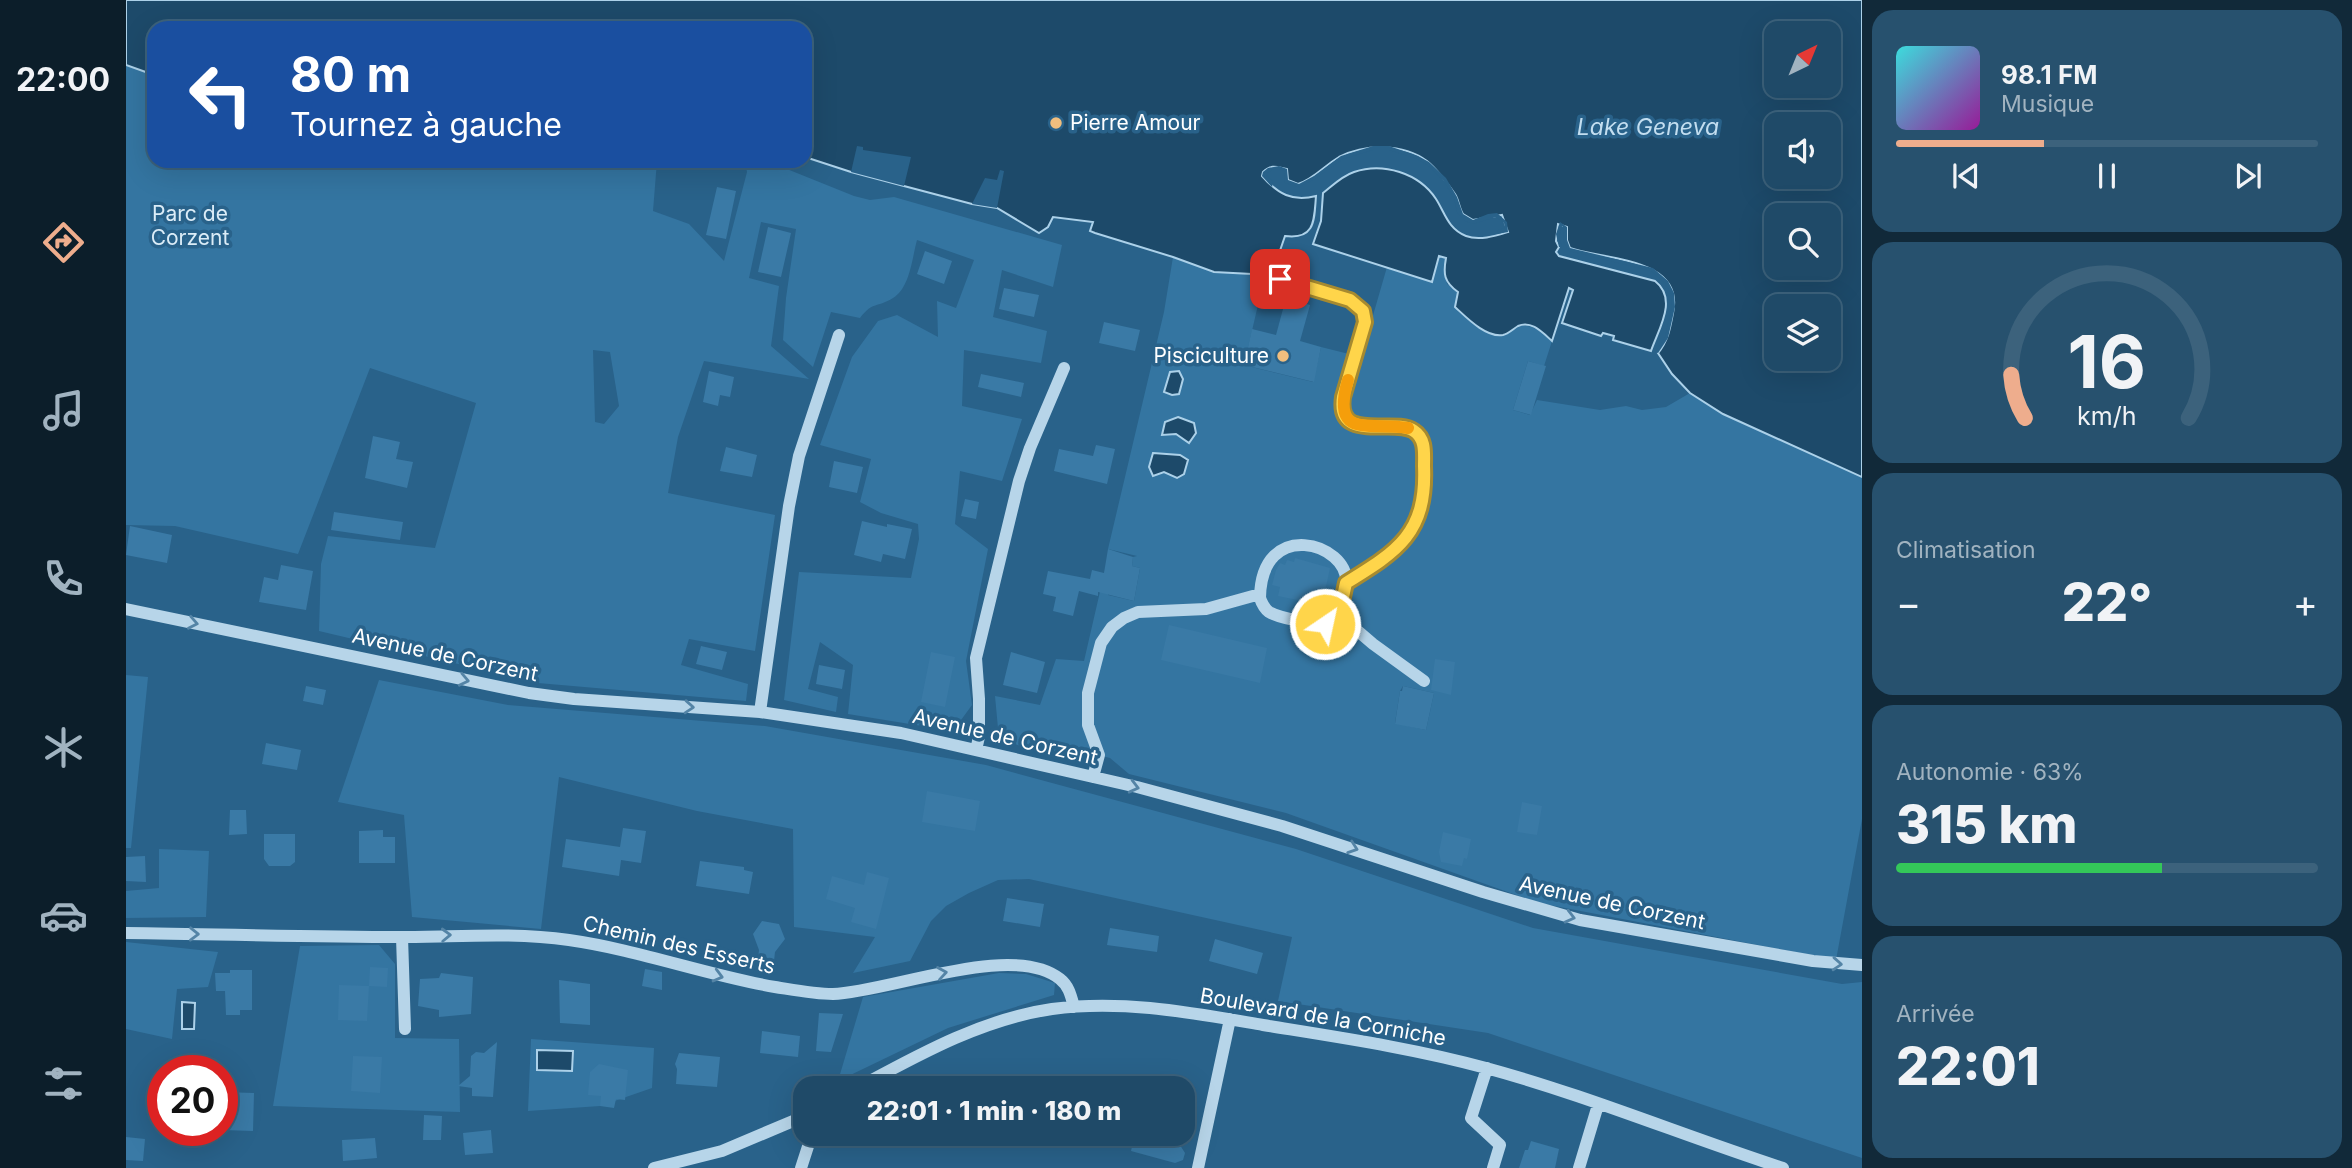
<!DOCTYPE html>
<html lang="fr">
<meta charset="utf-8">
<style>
:root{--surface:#1f4a68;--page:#27516e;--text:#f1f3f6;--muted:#a1b3c0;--line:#3c627c;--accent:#eead8d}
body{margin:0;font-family:Inter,sans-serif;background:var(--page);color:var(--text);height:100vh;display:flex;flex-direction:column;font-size:26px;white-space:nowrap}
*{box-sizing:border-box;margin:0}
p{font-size:23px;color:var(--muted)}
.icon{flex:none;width:38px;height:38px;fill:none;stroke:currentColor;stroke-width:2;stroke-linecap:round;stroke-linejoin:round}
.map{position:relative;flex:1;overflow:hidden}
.details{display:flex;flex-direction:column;gap:10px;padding:10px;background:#112939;width:490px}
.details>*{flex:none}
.hud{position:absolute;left:21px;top:21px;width:665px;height:147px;border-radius:21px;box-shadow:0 7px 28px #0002,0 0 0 2px var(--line);background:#1a4fa0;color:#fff;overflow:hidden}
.needle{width:46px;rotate:43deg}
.buttons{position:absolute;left:1638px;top:21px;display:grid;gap:14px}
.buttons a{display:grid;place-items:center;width:77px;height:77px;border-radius:14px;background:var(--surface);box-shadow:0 7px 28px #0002,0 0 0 2px var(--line);font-size:35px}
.speed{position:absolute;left:21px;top:1055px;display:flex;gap:14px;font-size:35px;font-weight:700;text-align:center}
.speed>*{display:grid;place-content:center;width:91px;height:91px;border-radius:50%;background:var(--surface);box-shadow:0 7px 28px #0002,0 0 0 2px var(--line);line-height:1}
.speed .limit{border:10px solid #d22;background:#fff;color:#111}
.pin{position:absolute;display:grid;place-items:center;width:60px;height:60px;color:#fff;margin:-30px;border-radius:14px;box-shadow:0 4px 10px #0006}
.me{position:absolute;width:77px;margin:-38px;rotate:34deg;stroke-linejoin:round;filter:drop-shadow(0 0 5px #0008)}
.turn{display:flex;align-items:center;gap:24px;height:147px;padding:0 28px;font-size:32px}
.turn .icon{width:91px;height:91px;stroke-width:2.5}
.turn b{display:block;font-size:49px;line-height:60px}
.big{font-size:52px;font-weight:800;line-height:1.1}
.details .widget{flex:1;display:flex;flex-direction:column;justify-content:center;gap:10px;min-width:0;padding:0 24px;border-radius:21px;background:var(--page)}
.details .dial{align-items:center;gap:0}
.dial svg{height:182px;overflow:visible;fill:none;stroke:var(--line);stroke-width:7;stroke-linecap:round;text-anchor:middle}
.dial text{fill:var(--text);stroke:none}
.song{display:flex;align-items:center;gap:21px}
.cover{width:84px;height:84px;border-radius:10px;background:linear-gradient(135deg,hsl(180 70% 55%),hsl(300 70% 35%))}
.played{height:7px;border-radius:4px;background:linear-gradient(90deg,var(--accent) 35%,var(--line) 35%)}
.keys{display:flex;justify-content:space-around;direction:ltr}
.heat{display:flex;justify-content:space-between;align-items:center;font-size:38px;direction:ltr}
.charge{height:10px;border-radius:5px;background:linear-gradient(90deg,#34c759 63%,var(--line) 0)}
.trip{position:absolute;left:667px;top:1076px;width:402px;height:70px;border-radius:21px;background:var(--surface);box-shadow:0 7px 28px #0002,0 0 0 2px var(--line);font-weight:800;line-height:70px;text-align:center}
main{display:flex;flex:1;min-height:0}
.dock{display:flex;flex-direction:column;width:126px;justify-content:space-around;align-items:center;background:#0c1e2a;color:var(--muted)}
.dock .icon{width:49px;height:49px}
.dock .active{color:var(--accent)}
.dock b{font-size:32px;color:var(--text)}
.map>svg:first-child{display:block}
.green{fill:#3475a1;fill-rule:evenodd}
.water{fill:#1d4a6a;stroke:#acd1e9;stroke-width:2;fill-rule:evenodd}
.pier{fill:#29628a}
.building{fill:#3a7aa6}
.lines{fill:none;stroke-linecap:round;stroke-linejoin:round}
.minor{stroke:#b7d5e9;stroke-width:12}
.oneway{stroke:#5484a6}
.route-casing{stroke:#a68a30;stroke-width:18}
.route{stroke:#ffd54a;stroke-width:12}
.slow{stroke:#f59e0b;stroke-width:12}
.poi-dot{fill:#f0be7e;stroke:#29628a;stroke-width:2.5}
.labels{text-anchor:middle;stroke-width:7;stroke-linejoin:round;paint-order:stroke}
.poi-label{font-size:21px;fill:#fff;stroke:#29628a;text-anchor:start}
.park-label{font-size:21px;fill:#dbecf7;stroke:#29628a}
.street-label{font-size:21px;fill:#fff;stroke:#29628a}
.water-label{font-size:23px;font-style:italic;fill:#c3def0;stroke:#29628a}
</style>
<main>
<nav class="dock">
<b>22:00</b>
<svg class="icon active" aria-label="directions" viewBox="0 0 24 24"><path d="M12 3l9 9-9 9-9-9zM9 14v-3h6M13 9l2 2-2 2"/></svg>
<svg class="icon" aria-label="music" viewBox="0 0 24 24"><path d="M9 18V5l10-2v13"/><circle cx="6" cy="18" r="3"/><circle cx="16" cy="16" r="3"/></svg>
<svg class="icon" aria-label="phone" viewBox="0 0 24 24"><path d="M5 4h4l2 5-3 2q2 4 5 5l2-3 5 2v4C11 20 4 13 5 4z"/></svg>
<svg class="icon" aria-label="climate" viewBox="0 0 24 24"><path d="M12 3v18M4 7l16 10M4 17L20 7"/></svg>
<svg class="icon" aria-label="car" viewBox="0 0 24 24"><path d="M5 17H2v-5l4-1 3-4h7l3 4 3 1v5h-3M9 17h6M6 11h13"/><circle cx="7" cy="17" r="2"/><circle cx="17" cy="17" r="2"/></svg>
<svg class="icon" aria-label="filters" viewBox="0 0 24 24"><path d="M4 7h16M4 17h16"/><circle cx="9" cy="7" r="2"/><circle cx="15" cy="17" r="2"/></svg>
</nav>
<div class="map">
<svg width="1736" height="1168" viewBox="0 0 1736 1168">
<rect width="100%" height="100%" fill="#29628a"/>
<!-- green -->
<path class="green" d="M0,65l28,10v86h503l-4,50 36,13 35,37 23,-89 -2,-11h22l87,35 16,4 24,-3 168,48 -9,42 -51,-17 -9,47 54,14 -6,32 -77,-13 -2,56 60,13 -20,62 -42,-10 -5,53 33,25 -22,112 6,44 -19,26 -105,-17 5,-49 -33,-23 -12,47 30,8 -2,15 -52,-12 15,-128 112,6 8,-39 -1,-15 -37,-11 -21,-11 11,-43 -51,-14 32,-88 26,-36 19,-6 41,22 -1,-36 19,7 18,-48 -57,-20c-5,18 -7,48 -24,58 -16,10 -20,3 -33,20l-29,-6 -18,55 -30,-27 3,-42 10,-69 -35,-7 -12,56 30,8 -8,60 38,33 -105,-18 -26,76 -10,56 107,22 -20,136 -66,-12 -8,26 67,19 -2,17 -208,-18 -219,-52 2,-67 7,-28 107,12 41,-145 -106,-35 -72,186 -123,-28 -49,-1zM467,350l17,2 9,54 -15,18 -9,-2z
M1314,256l7,2 -3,9 3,17c4,3 9,6 13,10 8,10 13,29 24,35 32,19 28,-25 68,12l-8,25 -16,-5 -15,49 17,5 7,-15 63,10 26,-4 16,4 24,-3 24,-14 33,21 139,63v342l-26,141 -297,-57 -253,-90 -157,-39 -19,-16 -45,-11 -3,12 -63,-20 -4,-43 45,9 16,-46 28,2 21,-91 5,16 -2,9 26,6 6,-33 -8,-2 1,-9 4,-1 -29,-7 56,-237 9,-55c40,14 57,20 100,14l-7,22 -5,-1 -17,73 69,17 8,-35 40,10 26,-90 45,15zM1277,686l31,7 -8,37 -31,-7 5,-32z
M0,675l22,2 -17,171h-5z
M253,680l129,25 257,21 221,39 310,84 237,79 309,56 20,-2v176l-374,-125 -210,-32 14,-64 -263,-58 -31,1 -29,13 -23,13 -15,15 -21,40 -57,12 22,-36 -81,-10 -1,-98 -96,-18 -138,-34 -18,152 -129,-12 -8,-102 -66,-13z
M33,849l50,2 -3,66 -80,1v-27l33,-3z
M0,942l92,10 -10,35 -31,2 -5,50 -46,-10z
M253,945l16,19v74l64,1 1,73 -187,-6 27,-160z
M873,973l27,1 29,9 -1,12 -106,33 -110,53 25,-84z
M405,1039l123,9 -2,40 -52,18 -72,5z"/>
<!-- water -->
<path class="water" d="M0,0h1736v477l-139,-63 -33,-21 -18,-19 -14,-21c10,-12 12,-24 15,-40 12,-56 -69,-53 -103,-65l-3,-8v-13l-9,-3 -2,17 3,6 -3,5 3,4 96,25c23,18 4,47 -4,70l-38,-11 1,-4 -11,-3 -2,3 -39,-13 11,-33 -4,-2 -17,53c-10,-9 -21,-21 -34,-15 -5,3 -10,8 -15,9 -17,3 -37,-18 -48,-28l3,-15c-14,-10 -15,-18 -12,-34l-7,-2 -7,26 -119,-38 8,-23 2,-28c10,-8 19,-17 31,-21 29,-10 65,1 82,27 9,14 12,30 30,37 13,5 29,0 42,-4l-6,-17 -29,5 -10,-6c-4,-6 -4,-14 -8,-20 -7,-10 -18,-25 -28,-33 -24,-18 -62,-17 -88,-4 -14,8 -25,22 -41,27l-10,-4 -1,-11c-10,-2 -16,-5 -24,3l-1,4c16,18 30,26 54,20 -2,23 0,44 -31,40l-12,35 -21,3 -38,-2 -41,-15 -78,-24 -5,-2 3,-9 -40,-5 -5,10 -9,6 -42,-25 -25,-4 -121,-32 -46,-15v-129h-651v47l-28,-10zM1650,33h53v53h-53zM1650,124h53v53h-53zM1650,215h53v53h-53zM1650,306h53v53h-53z
M1053,371l4,8 -4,15 -7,1 -8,-3 6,-20z
M1052,417l16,6 2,10 -7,10 -13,-9 -14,1 3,-13z
M1027,453l27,2 8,5 -4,14 -7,4 -13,-6 -11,4 -4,-9z
M56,1002l13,1 -1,26h-12z
M411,1050l36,1 -1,20 -35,-1z"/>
<!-- pier -->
<path class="pier" d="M731,146l6,1v3l48,7 -7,29 -53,-14z
M1247,146h16l29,10 11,6 17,16 11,19 6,17 10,6 15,-6 9,-1 10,9 1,10 -11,2 1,-4 7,-2 -1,-5 -8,-6 -23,7 -8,-3 -8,-9 -3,-14 -11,-18 -16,-15 -10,-6 -28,-9h-16l-30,9 -28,20 -16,8 -14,-4 -1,-12 -5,-2h-6l-7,5 7,8 -1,5 -10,-11 1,-4 5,-4 11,-2 8,3 1,11 11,4 15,-8 27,-20z
M874,170l4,1 -7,37 -25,-4 13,-26 12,2z
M1434,222l7,5v13l3,8 83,20 15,13 6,12 1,14 -7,31 -10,15 -3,-1 10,-15 7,-31 -1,-12 -6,-11 -14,-12 -82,-20 -6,-10 1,-13 -2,-2 -3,11 3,10h-3l-3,-13z"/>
<!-- building -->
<path class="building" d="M591,187l19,4 -10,48 -20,-4z
M642,227l23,6 -10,44 -23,-5z
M799,251l27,10 -8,23 -27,-10z
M878,288l35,7 -5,22 -35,-8z
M1160,298l24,7 -10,36 21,6 -7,35 -70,-17 8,-36 24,6z
M978,322l36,8 -5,21 -36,-8z
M1402,361l18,5 -15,49 -18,-5z
M583,371l25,6 -4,20 -10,-2 -2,11 -15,-4z
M855,374l43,9 -3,14 -43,-10z
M247,436l27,6 -4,17 17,3 -6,26 -42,-10z
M970,445l19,4 -8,35 -53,-13 5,-22 34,7z
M600,447l31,8 -5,22 -32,-6z
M708,461l29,6 -6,26 -28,-6z
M839,499l14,3 -3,17 -15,-3z
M208,512l69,10 -3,18 -69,-10z
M736,521l25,6v-3l25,5 -7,30 -22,-5 -2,8 -27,-7z
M4,526l42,9 -5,28 -41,-8z
M982,549l25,8 -1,9 8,2 -6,33 -36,-9v4l-19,-5 -6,25 -20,-5 3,-14 -13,-3 5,-23 42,8 2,-9 12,3z
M1169,558l35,10 -8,37 -44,-9 2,-9 -8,-2 4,-15 4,-7 5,2 2,-5 7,2z
M155,565l32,6 -7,39 -47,-8 5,-25 14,3z
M1043,625l98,23 -7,35 -99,-23z
M575,646l26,6 -5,18 -26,-6z
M805,652l24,5 -10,50 -24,-5z
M885,652l34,10 -8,31 -34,-8z
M1309,659l20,3 -4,33 -20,-5z
M693,665l26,5 -3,19 -26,-5z
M180,686l20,4 -3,15 -20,-4z
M1277,686l31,7 -8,37 -31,-6 5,-33h2z
M140,743l35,7 -4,20 -35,-6z
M801,791l53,10 -5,30 -53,-9z
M1396,802l20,4 -5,29 -20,-3z
M104,810h16l1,24 -18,1z
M497,828l23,3 -5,32 -20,-3 -2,16 -57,-9 4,-28 54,8z
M257,830v7h12v26h-36v-32z
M1317,832l28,7 -4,20 -3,-1 -2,8 -21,-4 -2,-10z
M138,834h31v28l-5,4h-21l-5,-7z
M19,856l1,26 -20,-1v-24z
M574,861l44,6v3l9,2 -4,22 -53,-8z
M741,872l22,6 -13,51 -25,-7 4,-14 -29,-9 6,-23 32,9z
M881,898l37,6 -4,23 -37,-6z
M636,921l17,3 6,15 -10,13 -1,9 -16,-2 1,-9 -6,-16z
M984,928l49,8 -2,16 -50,-7z
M1089,939l48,14 -6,21 -48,-13z
M244,967l18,1 -1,19 -18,-1z
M519,969l17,3v18l-20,-4z
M104,970h22v40h-12v5h-14l-1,-24h-9l-1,-18h15z
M315,973l32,4 -2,37 -32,3v-7l-21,-4 2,-27 19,-1z
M433,980l31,4v41l-30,-2z
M213,985l30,1 -2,35 -29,-1z
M693,1013l24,1 -12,38 -15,-1z
M636,1031l38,5 -2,21 -38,-4z
M371,1042l-4,55 -21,-1v-8l-14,-2 12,-10 1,-20 5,-4 8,1z
M553,1053l41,4 -3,30 -41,-3 1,-15 -2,-5z
M227,1056l29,1 -2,36 -29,-2z
M473,1064l29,6 -3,30 -9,-1 -2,9 -14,-2 1,-10 -13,-1 2,-23z
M96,1092l32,1 -1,38 -31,-1z
M298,1115l18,1 -1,24h-18z
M365,1130l2,23 -28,2 -2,-22z
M1009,1134h36l-1,6 8,2 7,11 -2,7 -8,3 -44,-12z
M0,1137l19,2 -2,22 -17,-1z
M249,1138l2,20 -34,3 -1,-21z
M1405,1141l28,8 -4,19h-36l6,-18h3z"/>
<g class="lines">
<!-- minor -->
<path class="minor" d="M1154,279l71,21c33,16 -8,75 -8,102 -1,45 62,9 78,35 5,9 3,22 3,32 3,65 -28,84 -78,114 -3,11 -4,29 -13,37 -9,8 -53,-2 -64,-8 -5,-4 -7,-8 -9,-14 1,-81 89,-55 86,-15
M0,609l403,84 45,6 186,13 141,21 236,54 145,39 201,66 97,28 233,41 49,4
M1212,614l35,30 51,37
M634,712l29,-206 10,-50 40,-121
M850,750l3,-13v-38l-3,-41 43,-177 11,-33 34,-80
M967,777l6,-22 -11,-30v-32l13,-50 11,-16 12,-9 14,-6 68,-3 54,-15
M0,933c91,1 183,4 275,4 56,0 112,-5 168,3 70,10 137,35 206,47 19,3 39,7 58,7 56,-2 180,-53 227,-15 9,7 11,17 14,28
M276,937l3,92
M1361,1068l-16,50 29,27 -7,23
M731,1088c61,-33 125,-69 195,-79 70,-10 141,4 211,16 74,12 150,23 223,43 100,27 198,68 297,100
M528,1168l68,-17 83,-35
M675,1168l11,-34
M1072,1168l32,-149
M1453,1168l19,-63"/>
</g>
<!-- one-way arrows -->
<defs><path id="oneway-chevron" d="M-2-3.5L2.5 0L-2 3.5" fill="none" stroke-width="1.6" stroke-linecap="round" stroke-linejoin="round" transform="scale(1.75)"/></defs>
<g class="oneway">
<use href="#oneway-chevron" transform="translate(67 623) rotate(11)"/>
<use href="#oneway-chevron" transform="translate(338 680) rotate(12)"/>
<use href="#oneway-chevron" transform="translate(563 707) rotate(4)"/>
<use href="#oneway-chevron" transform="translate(1008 787) rotate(14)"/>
<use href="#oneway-chevron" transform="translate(1227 848) rotate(19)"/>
<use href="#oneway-chevron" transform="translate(1444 917) rotate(14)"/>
<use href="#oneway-chevron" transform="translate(68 934) rotate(1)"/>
<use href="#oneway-chevron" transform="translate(320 935) rotate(-2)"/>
<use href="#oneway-chevron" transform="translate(1711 964) rotate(4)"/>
<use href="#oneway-chevron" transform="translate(816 973) rotate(-9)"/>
<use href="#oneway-chevron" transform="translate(592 976) rotate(15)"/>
</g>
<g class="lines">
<!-- route casing -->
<g class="route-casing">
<path id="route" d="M1154,279l70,21 13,11 2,11 -22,75c-7,47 51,20 71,34 12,8 10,22 10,35 3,67 -26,85 -78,117 -4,16 -4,35 -21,41"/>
</g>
<!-- route -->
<use href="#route" class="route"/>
<!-- slow -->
<path class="slow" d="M1222,380c-18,61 23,41 60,48"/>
</g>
<!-- markers -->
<g class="poi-dot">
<circle cx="930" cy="123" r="7"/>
<circle cx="1157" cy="356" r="7"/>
</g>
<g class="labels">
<!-- poi labels -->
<g class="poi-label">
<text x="944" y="130">Pierre Amour</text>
<text x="1143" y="363" text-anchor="end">Pisciculture</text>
</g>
<!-- park labels -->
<g class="park-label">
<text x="64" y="221">Parc de<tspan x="64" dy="24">Corzent</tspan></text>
</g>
<!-- street labels -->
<g class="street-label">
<text transform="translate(319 655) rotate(12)" y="7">Avenue de Corzent</text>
<text transform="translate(879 737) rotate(13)" y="7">Avenue de Corzent</text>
<text transform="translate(1486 903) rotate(12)" y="7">Avenue de Corzent</text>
<text transform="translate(553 945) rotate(13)" y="7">Chemin des Esserts</text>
<text transform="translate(1197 1017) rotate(10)" y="7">Boulevard de la Corniche</text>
</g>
<!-- water labels -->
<g class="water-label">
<text x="1522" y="135">Lake Geneva</text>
</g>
</g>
</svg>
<div class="buttons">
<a><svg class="needle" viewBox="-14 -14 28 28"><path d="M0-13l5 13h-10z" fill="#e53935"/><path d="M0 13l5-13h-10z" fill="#a1b3c0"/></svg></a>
<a><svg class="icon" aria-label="sound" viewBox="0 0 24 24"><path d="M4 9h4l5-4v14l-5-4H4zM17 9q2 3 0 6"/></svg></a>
<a><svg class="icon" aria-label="search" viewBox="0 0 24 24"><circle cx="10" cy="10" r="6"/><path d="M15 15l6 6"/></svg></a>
<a><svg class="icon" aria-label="layers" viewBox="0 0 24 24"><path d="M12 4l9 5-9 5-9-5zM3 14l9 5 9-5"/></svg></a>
</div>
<div class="speed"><div class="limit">20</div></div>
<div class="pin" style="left:1154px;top:279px;background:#d93025"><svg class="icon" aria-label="arrive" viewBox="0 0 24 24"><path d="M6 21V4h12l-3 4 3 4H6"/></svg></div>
<svg class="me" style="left:1199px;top:624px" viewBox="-20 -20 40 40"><circle r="17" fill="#ffd54a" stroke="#fff" stroke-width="3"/><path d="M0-11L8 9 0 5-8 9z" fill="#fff"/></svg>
<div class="trip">22:01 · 1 min · 180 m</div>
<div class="hud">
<div class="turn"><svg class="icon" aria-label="left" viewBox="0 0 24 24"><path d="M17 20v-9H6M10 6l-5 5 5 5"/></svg><div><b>80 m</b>Tournez à gauche</div></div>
</div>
</div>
<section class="details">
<div class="widget">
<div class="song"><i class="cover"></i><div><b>98.1 FM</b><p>Musique</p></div></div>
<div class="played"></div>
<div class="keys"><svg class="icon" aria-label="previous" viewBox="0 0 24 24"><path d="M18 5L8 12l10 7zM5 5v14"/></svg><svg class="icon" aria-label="pause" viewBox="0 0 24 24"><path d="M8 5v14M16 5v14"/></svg><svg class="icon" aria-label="next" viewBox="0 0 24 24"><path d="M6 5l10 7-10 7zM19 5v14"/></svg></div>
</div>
<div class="widget dial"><svg viewBox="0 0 100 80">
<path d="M14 69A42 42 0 1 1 86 69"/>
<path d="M14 69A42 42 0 0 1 8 50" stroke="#eead8d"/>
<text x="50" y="56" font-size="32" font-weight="700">16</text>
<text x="50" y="72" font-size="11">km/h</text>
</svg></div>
<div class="widget"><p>Climatisation</p>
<div class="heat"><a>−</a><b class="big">22°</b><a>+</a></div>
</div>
<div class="widget"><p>Autonomie · 63%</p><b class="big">315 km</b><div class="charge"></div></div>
<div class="widget"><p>Arrivée</p><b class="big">22:01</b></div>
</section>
</main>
